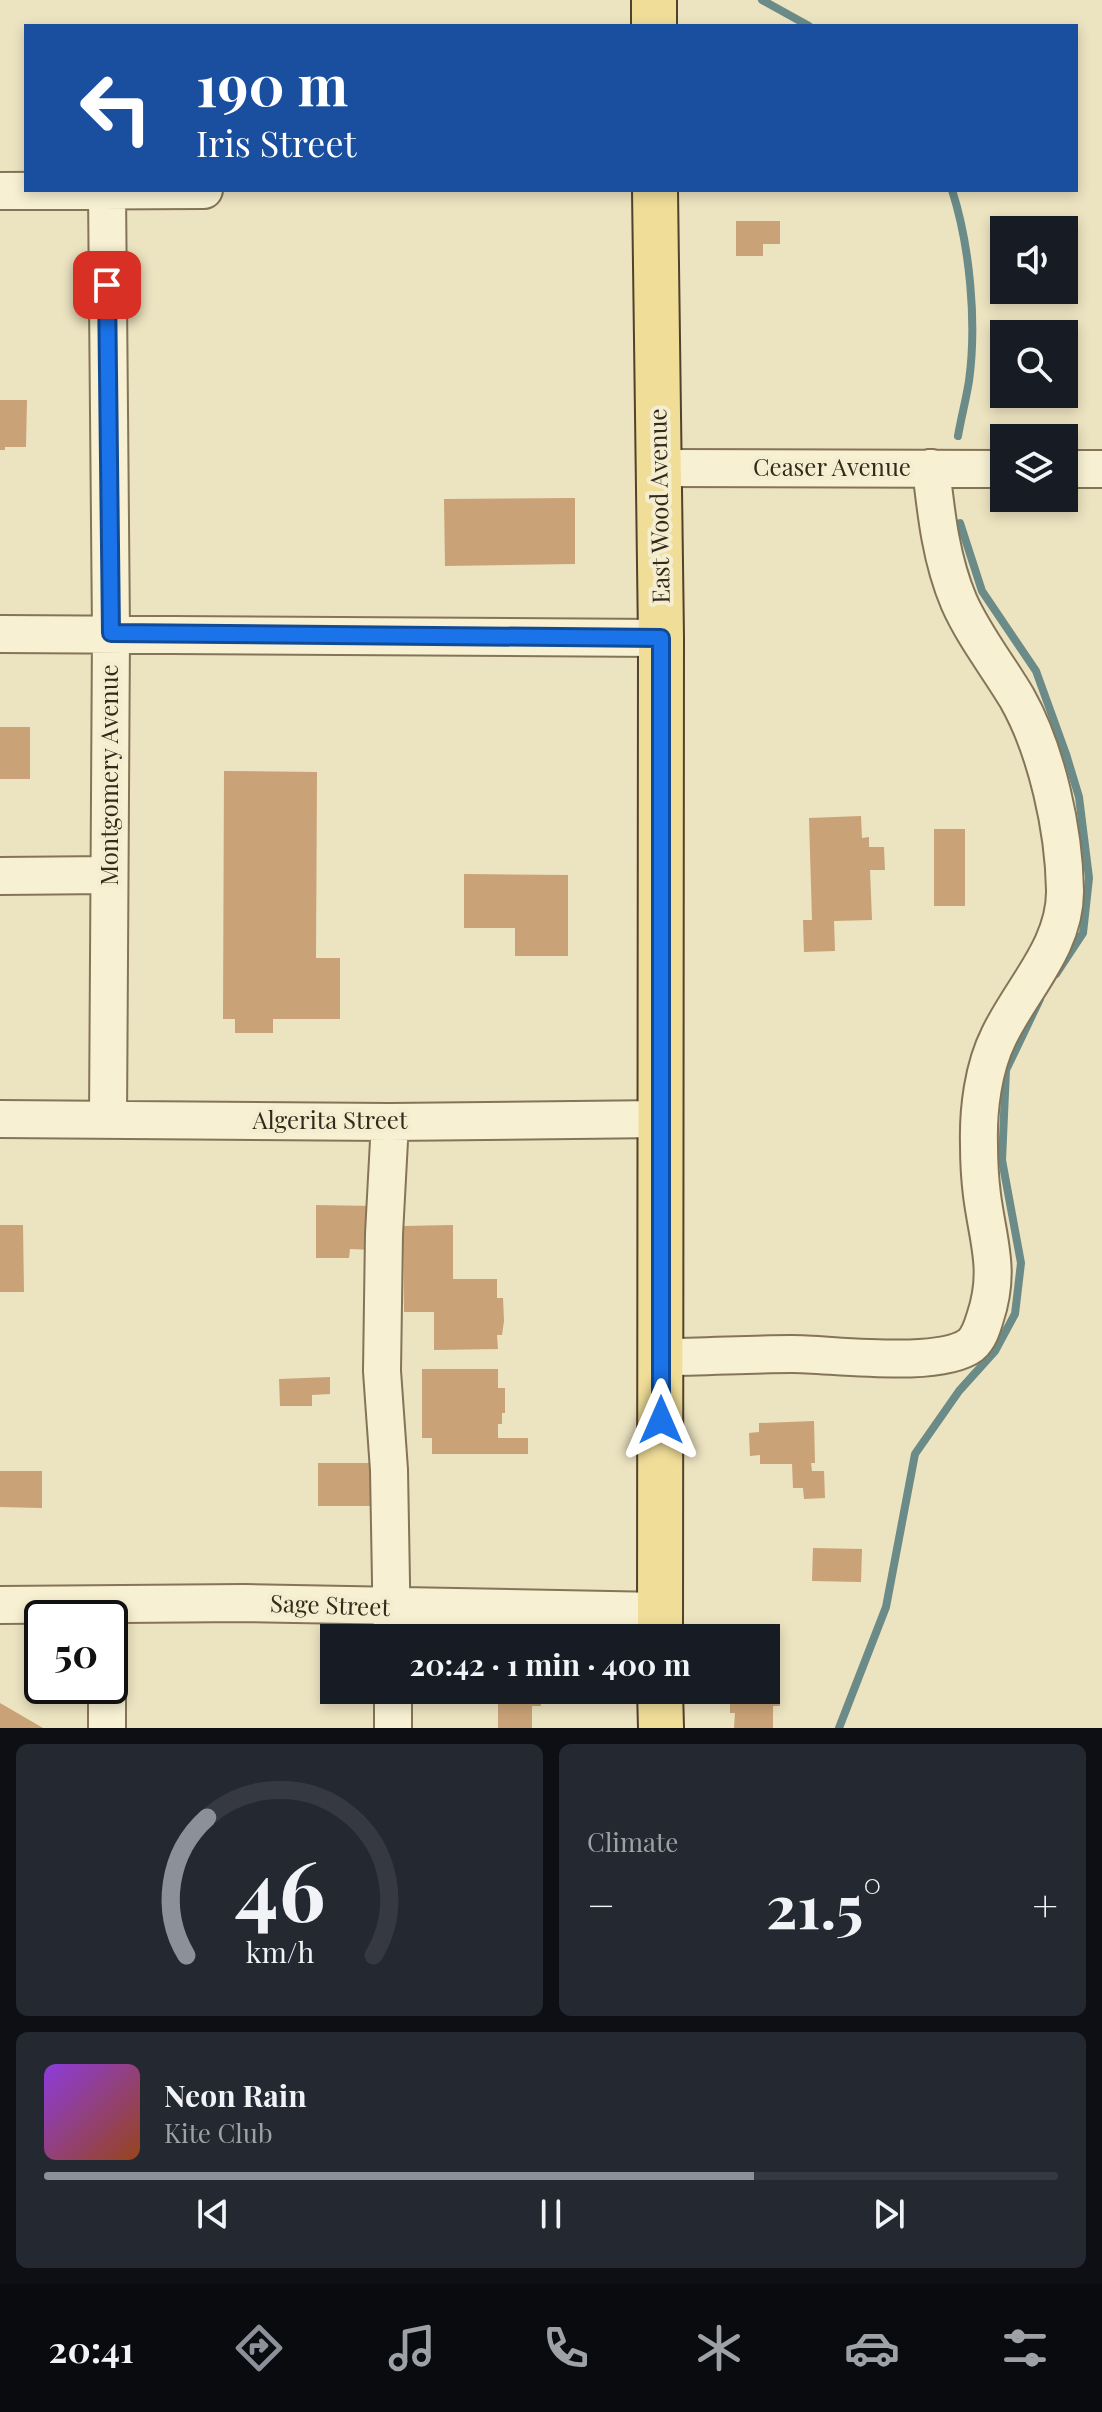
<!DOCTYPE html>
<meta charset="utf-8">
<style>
:root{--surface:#171b24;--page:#242831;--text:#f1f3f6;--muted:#9ea1a6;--line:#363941;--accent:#8c9099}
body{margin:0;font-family:"Playfair Display",serif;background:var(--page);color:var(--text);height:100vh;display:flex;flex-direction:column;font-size:30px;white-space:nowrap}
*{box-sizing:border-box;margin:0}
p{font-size:26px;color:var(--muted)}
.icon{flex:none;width:44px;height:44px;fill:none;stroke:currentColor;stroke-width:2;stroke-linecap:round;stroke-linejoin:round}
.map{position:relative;height:1728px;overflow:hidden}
.details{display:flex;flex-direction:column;gap:16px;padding:16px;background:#0d0f14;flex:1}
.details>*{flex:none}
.hud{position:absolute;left:24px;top:24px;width:1054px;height:168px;border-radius:0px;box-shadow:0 4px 12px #0003;background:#1a4fa0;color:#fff;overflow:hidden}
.controls{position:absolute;left:990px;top:216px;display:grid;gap:16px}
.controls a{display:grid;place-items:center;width:88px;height:88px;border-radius:0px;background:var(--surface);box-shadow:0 4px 12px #0003;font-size:40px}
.speed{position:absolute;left:24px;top:1600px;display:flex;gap:16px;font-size:40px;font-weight:700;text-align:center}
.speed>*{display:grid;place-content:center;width:104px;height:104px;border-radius:50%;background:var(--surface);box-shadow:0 4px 12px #0003;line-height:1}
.speed .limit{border:4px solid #111;border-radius:12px;background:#fff;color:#111}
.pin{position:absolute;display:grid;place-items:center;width:68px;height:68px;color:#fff;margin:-34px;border-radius:16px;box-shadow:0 4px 12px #0006}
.me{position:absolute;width:88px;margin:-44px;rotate:0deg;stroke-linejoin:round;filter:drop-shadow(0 0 6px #0008)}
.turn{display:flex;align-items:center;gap:28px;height:168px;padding:0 40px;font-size:36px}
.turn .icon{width:104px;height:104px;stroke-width:2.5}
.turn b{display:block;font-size:56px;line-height:68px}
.big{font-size:60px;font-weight:700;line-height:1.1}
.details .widget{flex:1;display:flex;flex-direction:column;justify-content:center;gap:12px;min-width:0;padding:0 28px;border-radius:12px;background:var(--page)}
.details .dial{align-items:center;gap:0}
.dial svg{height:208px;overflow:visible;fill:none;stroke:var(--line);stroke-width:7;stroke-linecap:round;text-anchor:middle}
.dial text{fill:var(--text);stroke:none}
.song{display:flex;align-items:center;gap:24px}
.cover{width:96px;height:96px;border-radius:12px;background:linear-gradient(135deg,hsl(270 70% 55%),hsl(20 70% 35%))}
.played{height:8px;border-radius:4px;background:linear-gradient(90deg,var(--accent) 70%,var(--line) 70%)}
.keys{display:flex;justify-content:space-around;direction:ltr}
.heat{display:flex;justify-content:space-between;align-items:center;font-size:44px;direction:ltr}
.details .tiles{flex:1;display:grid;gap:16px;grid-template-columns:1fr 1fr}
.widget:last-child{grid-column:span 2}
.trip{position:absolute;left:320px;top:1624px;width:460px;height:80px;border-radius:0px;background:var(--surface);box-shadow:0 4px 12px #0003;font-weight:700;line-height:80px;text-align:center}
.menu{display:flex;height:128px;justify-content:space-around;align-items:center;background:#090b0e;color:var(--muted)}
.menu .icon{width:56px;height:56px}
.menu .active{color:var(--accent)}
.menu b{font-size:36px;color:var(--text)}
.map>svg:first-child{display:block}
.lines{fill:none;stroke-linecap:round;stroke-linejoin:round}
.stream{stroke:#6a8b87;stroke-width:8}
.building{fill:#c9a277}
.minor-casing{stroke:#847458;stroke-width:40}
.major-casing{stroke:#52422d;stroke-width:48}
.minor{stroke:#f7f0d2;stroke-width:36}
.major{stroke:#efdd98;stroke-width:44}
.route-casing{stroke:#114b97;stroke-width:20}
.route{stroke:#1a73e8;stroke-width:14}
.labels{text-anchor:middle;stroke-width:8;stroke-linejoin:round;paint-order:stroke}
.street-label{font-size:24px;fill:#342a1c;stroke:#f4edcf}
</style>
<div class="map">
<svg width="1102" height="1728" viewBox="0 0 1102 1728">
<rect width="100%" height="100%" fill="#ece3c0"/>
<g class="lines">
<!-- stream -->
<path class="stream" d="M762,0l47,26
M952,190c18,56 25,133 17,191 -3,19 -8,37 -11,55
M960,523l22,68 54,80 30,83 13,43 10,81 -6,55 -27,41
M839,1728l47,-121 29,-153 44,-63 36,-40 20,-37 6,-51 -19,-103 4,-90 34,-71"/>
</g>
<!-- building -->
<path class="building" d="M736,221h44v23h-17v12h-27z
M0,400h27l-1,47h-21v3h-5z
M575,498v66l-130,2 -1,-67z
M0,727h30v52h-30z
M224,771l93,1 -1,186h24v61h-67v14h-38v-14h-12z
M861,816l1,22 7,-1v10h15l1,23h-15l2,50 -38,1 1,30 -31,1 -1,-32h9l-3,-102z
M934,829h31v77h-31z
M464,874l104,1v81h-53v-28h-51z
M316,1205l58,1v44l-24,-1 -1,9h-33z
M0,1225h23l1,67h-24z
M453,1225v54h44v19h6l1,23 -2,14h-5l1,14 -64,1v-38h-30l-1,-86z
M422,1369h76v19h7v25h-3v11h-4v14h30v16h-96v-16h-10z
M330,1377v17l-18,1v11h-32l-1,-27z
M814,1421l1,42h-4l1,8h12l1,27 -21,1 -1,-11h-10l-1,-24h-32v-9l-10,1 -1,-23 10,-1v-9z
M318,1463h53v43h-53z
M0,1471h42v37l-42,-1z
M813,1548l49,1 -1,33 -49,-1z
M766,1675h14v31h-7v22h-39l1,-15h-5v-23h36z
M498,1690h43v16h-9v22h-34z
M0,1703l43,25h-43z"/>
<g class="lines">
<!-- minor casing -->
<g class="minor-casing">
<path id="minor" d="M0,191l204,-1
M107,191l4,442 -3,487
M660,468l344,1
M1064,469h38
M0,634l661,4
M0,876l109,-1
M0,1119l390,3 271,-3
M390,1122l-6,112 -2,137 7,99 3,168
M661,1357c44,0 88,-3 131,-3 41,0 147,15 179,-9 8,-7 11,-17 14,-27 16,-48 3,-76 -3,-123 -2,-16 -3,-33 -3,-50 -1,-35 4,-77 20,-109 23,-48 67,-90 66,-146 -1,-60 -18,-139 -48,-192 -19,-32 -43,-62 -58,-96 -18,-42 -23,-89 -28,-134
M0,1605l244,-2 416,8
M107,1686v42
M393,1690v38"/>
</g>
<!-- major casing -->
<g class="major-casing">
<path id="major" d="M654,26v-26
M655,190l6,448 -1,1000
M660,1690l1,38"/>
</g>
<!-- minor -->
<use href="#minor" class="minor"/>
<!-- major -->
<use href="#major" class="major"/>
</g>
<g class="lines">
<!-- route casing -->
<g class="route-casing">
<path id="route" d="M107,285l4,348 550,5v782"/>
</g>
<!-- route -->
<use href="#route" class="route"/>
</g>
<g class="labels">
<!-- street labels -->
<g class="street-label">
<text x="832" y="476">Ceaser Avenue</text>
<text transform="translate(660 506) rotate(-91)" y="8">East Wood Avenue</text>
<text transform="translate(110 775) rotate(-90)" y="8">Montgomery Avenue</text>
<text x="330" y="1129">Algerita Street</text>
<text transform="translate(330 1606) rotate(2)" y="8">Sage Street</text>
</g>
</g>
</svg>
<div class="controls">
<a><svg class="icon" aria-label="sound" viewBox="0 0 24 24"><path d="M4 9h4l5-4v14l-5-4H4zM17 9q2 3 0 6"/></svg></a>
<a><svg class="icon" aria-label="search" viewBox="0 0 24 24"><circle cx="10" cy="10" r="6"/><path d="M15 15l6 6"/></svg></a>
<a><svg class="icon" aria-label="layers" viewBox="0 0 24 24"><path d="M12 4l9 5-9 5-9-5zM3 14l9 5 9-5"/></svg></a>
</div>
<div class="speed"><div class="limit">50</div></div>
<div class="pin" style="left:107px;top:285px;background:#d93025"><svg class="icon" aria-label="arrive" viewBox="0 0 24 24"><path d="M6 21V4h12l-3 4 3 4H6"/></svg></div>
<svg class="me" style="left:661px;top:1420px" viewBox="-20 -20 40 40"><path d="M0-17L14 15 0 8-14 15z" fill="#1a73e8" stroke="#fff" stroke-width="4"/></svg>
<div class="trip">20:42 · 1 min · 400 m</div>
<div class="hud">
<div class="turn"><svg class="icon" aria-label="left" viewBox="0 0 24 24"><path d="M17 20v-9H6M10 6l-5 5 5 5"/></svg><div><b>190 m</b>Iris Street</div></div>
</div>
</div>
<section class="details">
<div class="tiles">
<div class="widget dial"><svg viewBox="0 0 100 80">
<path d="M14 69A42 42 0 1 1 86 69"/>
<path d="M14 69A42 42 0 0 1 22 16" stroke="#8c9099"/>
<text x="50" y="56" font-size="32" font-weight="700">46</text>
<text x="50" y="72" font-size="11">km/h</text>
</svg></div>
<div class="widget"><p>Climate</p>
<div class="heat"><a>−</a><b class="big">21.5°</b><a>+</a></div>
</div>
<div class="widget">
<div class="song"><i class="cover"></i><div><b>Neon Rain</b><p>Kite Club</p></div></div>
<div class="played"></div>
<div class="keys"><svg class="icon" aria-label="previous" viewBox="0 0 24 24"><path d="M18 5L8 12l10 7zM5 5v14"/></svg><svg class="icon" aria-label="pause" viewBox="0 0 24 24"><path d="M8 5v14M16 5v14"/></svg><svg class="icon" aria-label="next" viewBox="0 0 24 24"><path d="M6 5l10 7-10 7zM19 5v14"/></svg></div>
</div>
</div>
</section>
<nav class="menu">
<b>20:41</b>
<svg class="icon active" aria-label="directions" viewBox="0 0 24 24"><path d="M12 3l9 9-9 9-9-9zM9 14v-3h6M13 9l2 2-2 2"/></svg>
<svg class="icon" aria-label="music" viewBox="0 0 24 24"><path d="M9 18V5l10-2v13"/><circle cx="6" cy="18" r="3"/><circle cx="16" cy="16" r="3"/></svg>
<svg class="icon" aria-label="phone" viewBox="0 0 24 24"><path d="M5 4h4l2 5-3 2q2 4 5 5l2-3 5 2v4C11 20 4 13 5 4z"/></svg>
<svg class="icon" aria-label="climate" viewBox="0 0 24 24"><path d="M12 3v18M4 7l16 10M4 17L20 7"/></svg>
<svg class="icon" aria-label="car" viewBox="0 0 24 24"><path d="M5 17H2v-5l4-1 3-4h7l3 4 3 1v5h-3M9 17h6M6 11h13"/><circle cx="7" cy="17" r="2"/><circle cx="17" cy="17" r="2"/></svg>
<svg class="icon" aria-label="filters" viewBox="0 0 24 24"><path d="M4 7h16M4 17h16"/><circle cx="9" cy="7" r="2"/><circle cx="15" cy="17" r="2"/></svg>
</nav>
